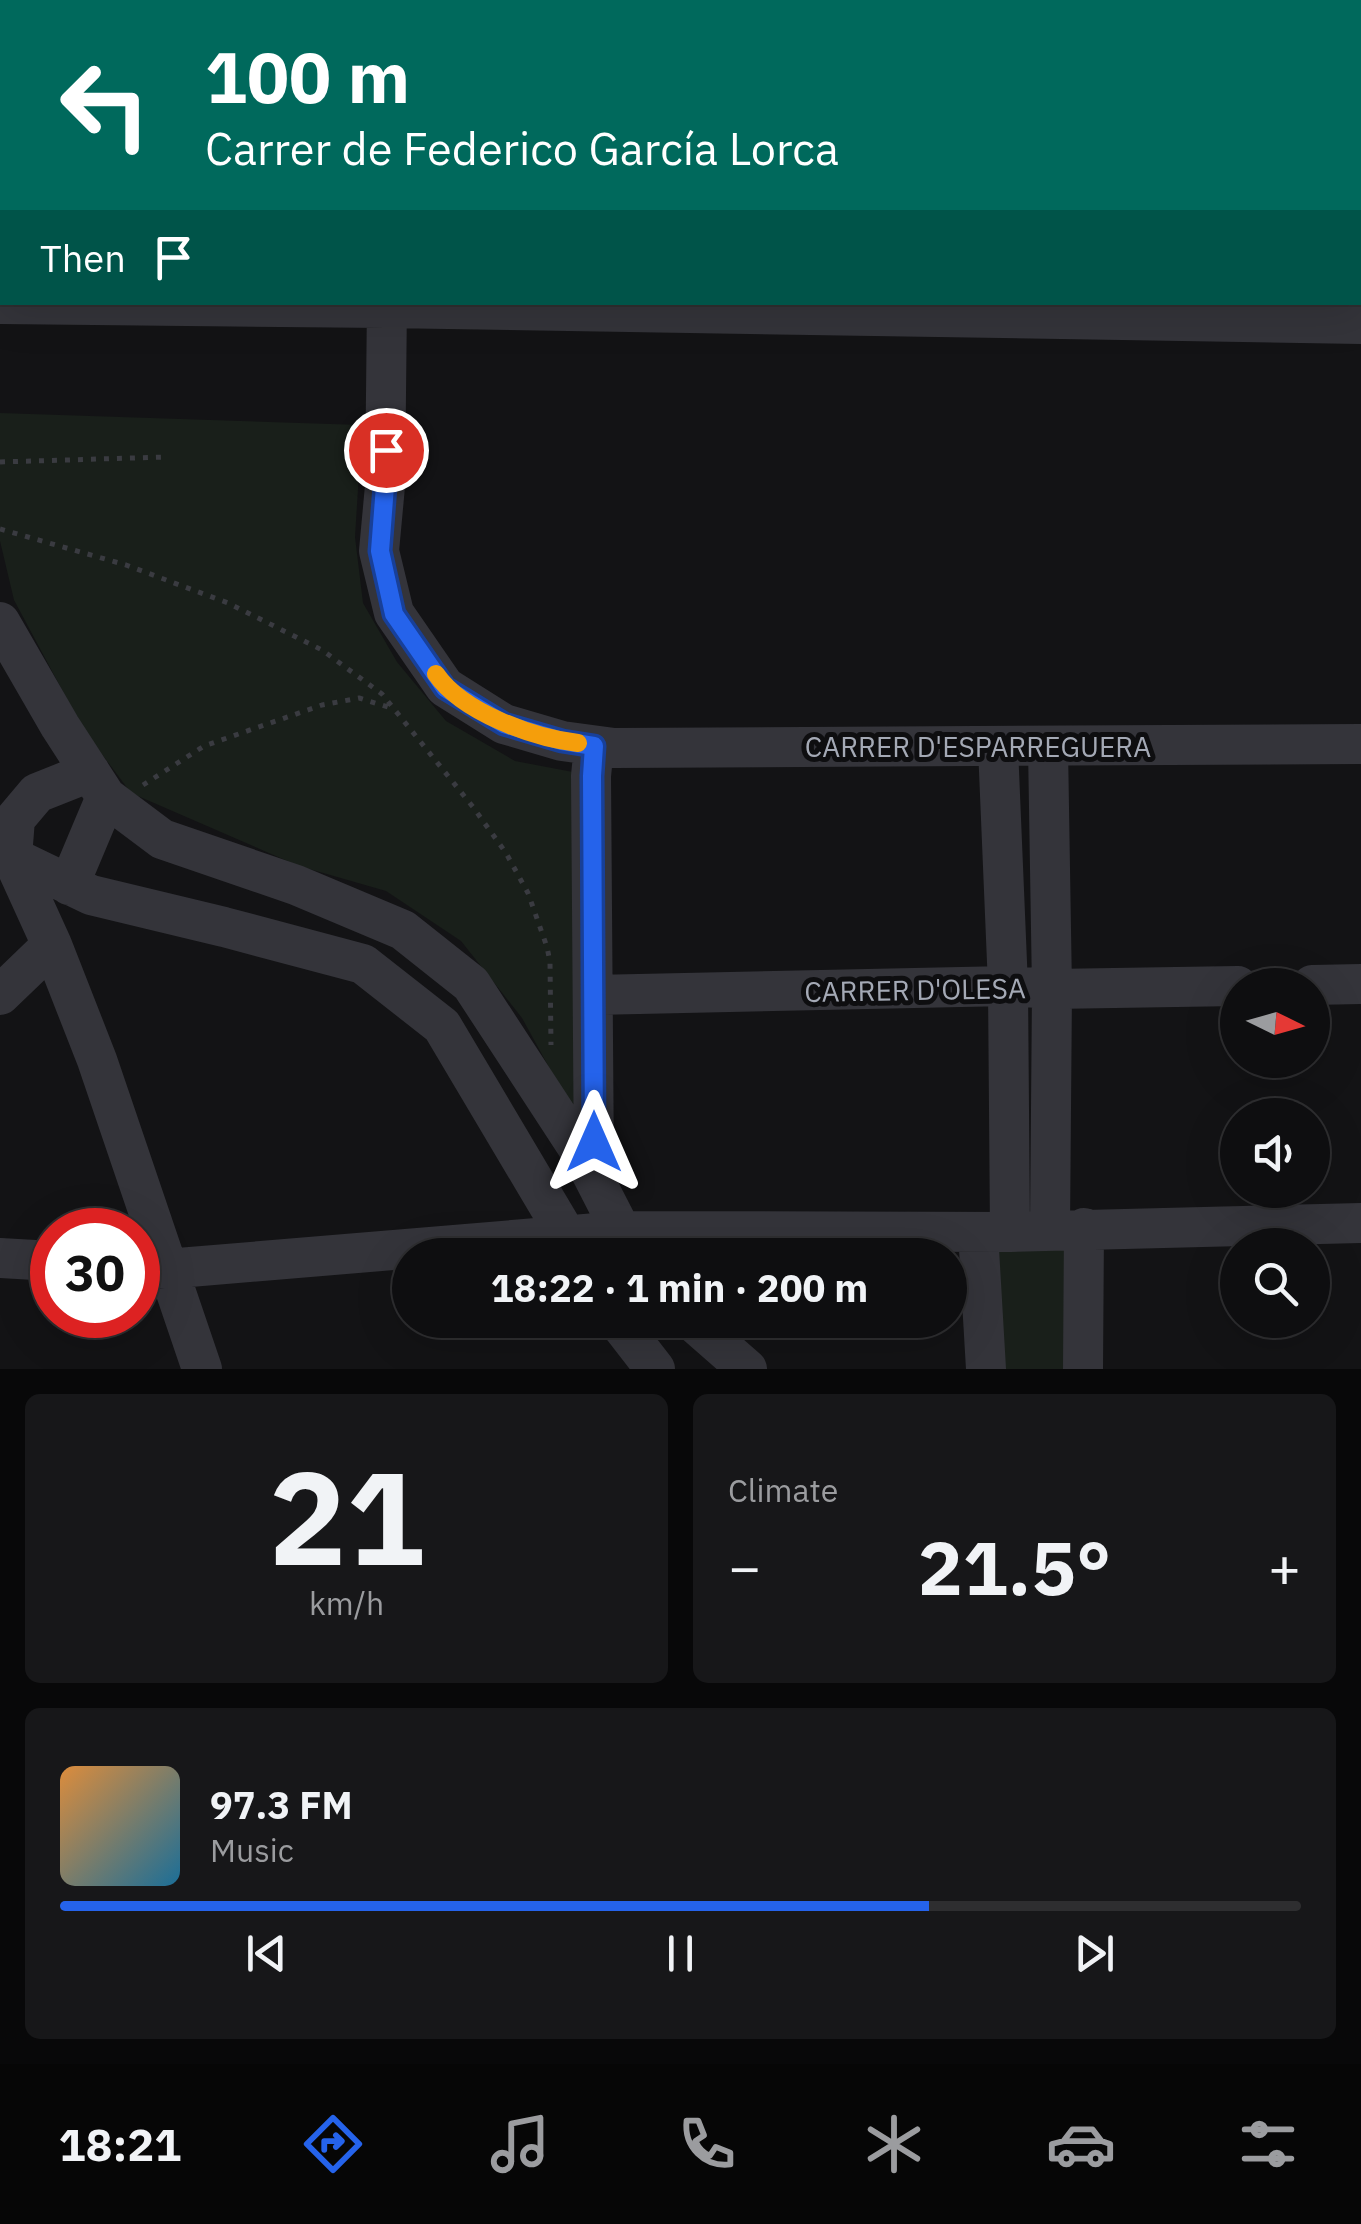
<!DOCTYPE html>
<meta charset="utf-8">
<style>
:root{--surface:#0e0e10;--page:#171719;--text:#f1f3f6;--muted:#9b9c9f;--line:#2e2e30;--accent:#2563eb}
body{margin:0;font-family:"IBM Plex Sans",sans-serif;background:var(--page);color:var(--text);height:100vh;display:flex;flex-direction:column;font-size:38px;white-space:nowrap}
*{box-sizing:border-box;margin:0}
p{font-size:32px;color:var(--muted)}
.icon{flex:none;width:55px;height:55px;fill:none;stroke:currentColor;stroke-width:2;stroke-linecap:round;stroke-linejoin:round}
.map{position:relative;height:1369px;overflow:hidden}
.sheet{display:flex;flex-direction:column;gap:25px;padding:25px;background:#080809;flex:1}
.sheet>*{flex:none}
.banner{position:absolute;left:0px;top:0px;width:1362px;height:305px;box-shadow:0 10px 40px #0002,0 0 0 2px var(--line);background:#00695c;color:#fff;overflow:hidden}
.needle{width:65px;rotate:95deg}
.buttons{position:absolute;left:1220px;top:968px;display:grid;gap:20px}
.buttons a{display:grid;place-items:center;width:110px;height:110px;border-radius:50%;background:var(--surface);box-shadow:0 10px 40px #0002,0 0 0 2px var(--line);font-size:50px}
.speed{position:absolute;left:30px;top:1208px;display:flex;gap:20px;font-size:50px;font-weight:700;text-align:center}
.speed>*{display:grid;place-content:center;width:130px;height:130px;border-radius:50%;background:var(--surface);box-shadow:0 10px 40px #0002,0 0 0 2px var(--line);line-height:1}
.speed .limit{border:15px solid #d22;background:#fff;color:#111}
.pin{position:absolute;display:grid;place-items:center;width:85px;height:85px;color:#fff;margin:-42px;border:5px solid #fff;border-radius:50%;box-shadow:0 2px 10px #0007}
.me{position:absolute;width:110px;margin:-55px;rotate:0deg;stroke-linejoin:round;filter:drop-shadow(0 0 8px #0008)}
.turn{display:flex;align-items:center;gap:35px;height:210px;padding:0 40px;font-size:45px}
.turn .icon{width:130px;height:130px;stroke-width:2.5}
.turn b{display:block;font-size:70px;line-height:85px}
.then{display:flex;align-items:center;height:95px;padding:0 40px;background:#0003;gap:20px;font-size:38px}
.big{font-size:75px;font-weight:700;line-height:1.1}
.sheet .card{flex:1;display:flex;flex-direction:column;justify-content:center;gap:15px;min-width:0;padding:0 35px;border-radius:15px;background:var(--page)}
.sheet .dial{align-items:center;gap:0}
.dial b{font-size:130px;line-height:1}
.song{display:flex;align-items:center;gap:30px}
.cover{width:120px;height:120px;border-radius:15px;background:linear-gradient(135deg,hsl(30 70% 55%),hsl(200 70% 35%))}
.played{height:10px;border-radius:5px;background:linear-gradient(90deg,var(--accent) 70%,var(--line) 70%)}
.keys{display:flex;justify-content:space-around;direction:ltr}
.heat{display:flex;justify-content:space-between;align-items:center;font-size:55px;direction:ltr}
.sheet .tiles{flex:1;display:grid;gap:25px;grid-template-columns:1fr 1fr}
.card:last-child{grid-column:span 2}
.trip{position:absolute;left:392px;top:1238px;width:575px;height:100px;border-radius:50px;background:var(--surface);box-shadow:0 10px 40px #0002,0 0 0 2px var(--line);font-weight:700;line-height:100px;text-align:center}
.tab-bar{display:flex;height:160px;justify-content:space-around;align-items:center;background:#060606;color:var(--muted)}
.tab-bar .icon{width:70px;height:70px}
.tab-bar .active{color:var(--accent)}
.tab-bar b{font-size:45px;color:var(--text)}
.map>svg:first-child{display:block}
.green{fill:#191f1a}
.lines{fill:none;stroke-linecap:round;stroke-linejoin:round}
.path{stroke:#3a3b41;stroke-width:5;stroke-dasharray:5 8;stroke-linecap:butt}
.minor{stroke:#34343a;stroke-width:40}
.route-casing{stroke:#184099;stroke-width:25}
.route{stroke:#2563eb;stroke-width:18}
.slow{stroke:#f59e0b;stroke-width:18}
.labels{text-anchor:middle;stroke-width:10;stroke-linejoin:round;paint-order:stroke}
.street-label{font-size:28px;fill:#a4a9b5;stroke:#0e0e10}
</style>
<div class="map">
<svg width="1361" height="1369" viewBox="0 0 1361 1369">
<rect width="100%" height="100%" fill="#131315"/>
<!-- green -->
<path class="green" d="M0,413l362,12 -7,112 8,66 34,59 49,59 69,40 58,11 6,350 -57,-104 -61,-77 -75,-50 -87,-25 -168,-73 -48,-64 -69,-129 -14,-59z
M1072,1242l-2,127h-70l-7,-125z"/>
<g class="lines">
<!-- path -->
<path class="path" d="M0,462l166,-5
M0,529l126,36 102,38 94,47 60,44 91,113 33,46 22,40 19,54 3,15 1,83
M143,785l61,-39 118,-41 37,-7 32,10"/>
<!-- minor -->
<path class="minor" d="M906,0v2
M388,2v-2
M0,78h2
M1360,100h1
M387,302l-2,184 -6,65 15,62 51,74 59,37 58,17 52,7 747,-4
M0,304l386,4 975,16
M0,622l60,104 46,71 56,42 134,46 107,45 68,54 109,167 41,80 15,21
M594,746l-3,30 3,395
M998,747l10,239 2,246
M1048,747l4,242 -2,240
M0,840l12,17 79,38 133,32 139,37 79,62 136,229
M69,885l37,-88
M52,945l45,115 105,309
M1312,985l49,-1
M0,995l52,-50 -40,-88 3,-38 22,-26 53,-21
M593,995l415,-9 44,3 186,-3
M978,1232l8,137
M0,1258l52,3
M138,1267l28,2 455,-38 389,1 351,-9
M617,1320l38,49
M691,1320l56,49
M1083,1369l1,-141"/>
</g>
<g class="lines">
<!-- route casing -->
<g class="route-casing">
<path id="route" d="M386,450l-1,36 -5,65 14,63 51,74 59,36 58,17 32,5 -2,30 2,366"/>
</g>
<!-- route -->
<use href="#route" class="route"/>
<!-- slow -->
<path class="slow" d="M436,674c26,38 97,64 142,69"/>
</g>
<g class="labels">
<!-- street labels -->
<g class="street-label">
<text x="978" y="757">CARRER D'ESPARREGUERA</text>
<text transform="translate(915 990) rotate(-1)" y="10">CARRER D'OLESA</text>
</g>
</g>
</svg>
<div class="buttons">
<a><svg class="needle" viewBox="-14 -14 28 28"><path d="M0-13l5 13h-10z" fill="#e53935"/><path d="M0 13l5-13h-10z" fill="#9b9c9f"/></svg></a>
<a><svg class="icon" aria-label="sound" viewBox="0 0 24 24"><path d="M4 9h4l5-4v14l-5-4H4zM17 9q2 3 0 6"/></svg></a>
<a><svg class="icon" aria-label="search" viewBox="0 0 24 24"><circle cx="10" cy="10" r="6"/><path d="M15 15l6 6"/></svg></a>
</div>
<div class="speed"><div class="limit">30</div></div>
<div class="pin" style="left:386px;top:450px;background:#d93025"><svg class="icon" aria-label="arrive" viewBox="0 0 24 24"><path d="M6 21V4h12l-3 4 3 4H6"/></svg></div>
<svg class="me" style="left:594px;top:1142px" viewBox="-20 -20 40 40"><path d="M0-17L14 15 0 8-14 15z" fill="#2563eb" stroke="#fff" stroke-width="4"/></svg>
<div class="trip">18:22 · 1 min · 200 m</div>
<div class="banner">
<div class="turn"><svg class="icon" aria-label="left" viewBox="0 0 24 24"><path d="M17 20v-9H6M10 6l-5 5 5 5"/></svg><div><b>100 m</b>Carrer de Federico García Lorca</div></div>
<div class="then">Then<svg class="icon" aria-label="arrive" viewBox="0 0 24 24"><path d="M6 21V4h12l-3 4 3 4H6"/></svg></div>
</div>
</div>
<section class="sheet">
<div class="tiles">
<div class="card dial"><b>21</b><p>km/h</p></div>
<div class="card"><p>Climate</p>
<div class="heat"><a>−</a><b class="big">21.5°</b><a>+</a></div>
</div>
<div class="card">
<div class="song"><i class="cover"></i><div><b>97.3 FM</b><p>Music</p></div></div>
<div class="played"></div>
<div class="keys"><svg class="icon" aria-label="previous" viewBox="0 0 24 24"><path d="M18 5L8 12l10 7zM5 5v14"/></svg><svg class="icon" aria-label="pause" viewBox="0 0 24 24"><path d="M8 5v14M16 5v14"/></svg><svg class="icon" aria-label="next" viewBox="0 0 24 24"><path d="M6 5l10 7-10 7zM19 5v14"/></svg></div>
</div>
</div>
</section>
<nav class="tab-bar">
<b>18:21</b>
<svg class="icon active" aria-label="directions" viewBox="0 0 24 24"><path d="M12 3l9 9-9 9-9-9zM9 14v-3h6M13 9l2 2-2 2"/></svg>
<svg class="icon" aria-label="music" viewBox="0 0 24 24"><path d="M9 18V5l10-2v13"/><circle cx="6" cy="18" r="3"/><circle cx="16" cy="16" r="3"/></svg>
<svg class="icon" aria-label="phone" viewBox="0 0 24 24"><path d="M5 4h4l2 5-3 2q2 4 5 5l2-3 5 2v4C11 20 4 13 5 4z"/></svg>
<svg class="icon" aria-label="climate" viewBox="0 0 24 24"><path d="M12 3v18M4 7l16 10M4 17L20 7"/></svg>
<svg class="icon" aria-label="car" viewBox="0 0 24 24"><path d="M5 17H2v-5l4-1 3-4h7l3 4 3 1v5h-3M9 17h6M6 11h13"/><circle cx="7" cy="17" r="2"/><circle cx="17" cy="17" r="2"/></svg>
<svg class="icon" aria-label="filters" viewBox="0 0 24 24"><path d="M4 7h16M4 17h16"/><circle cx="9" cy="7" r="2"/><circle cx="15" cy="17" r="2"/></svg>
</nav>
